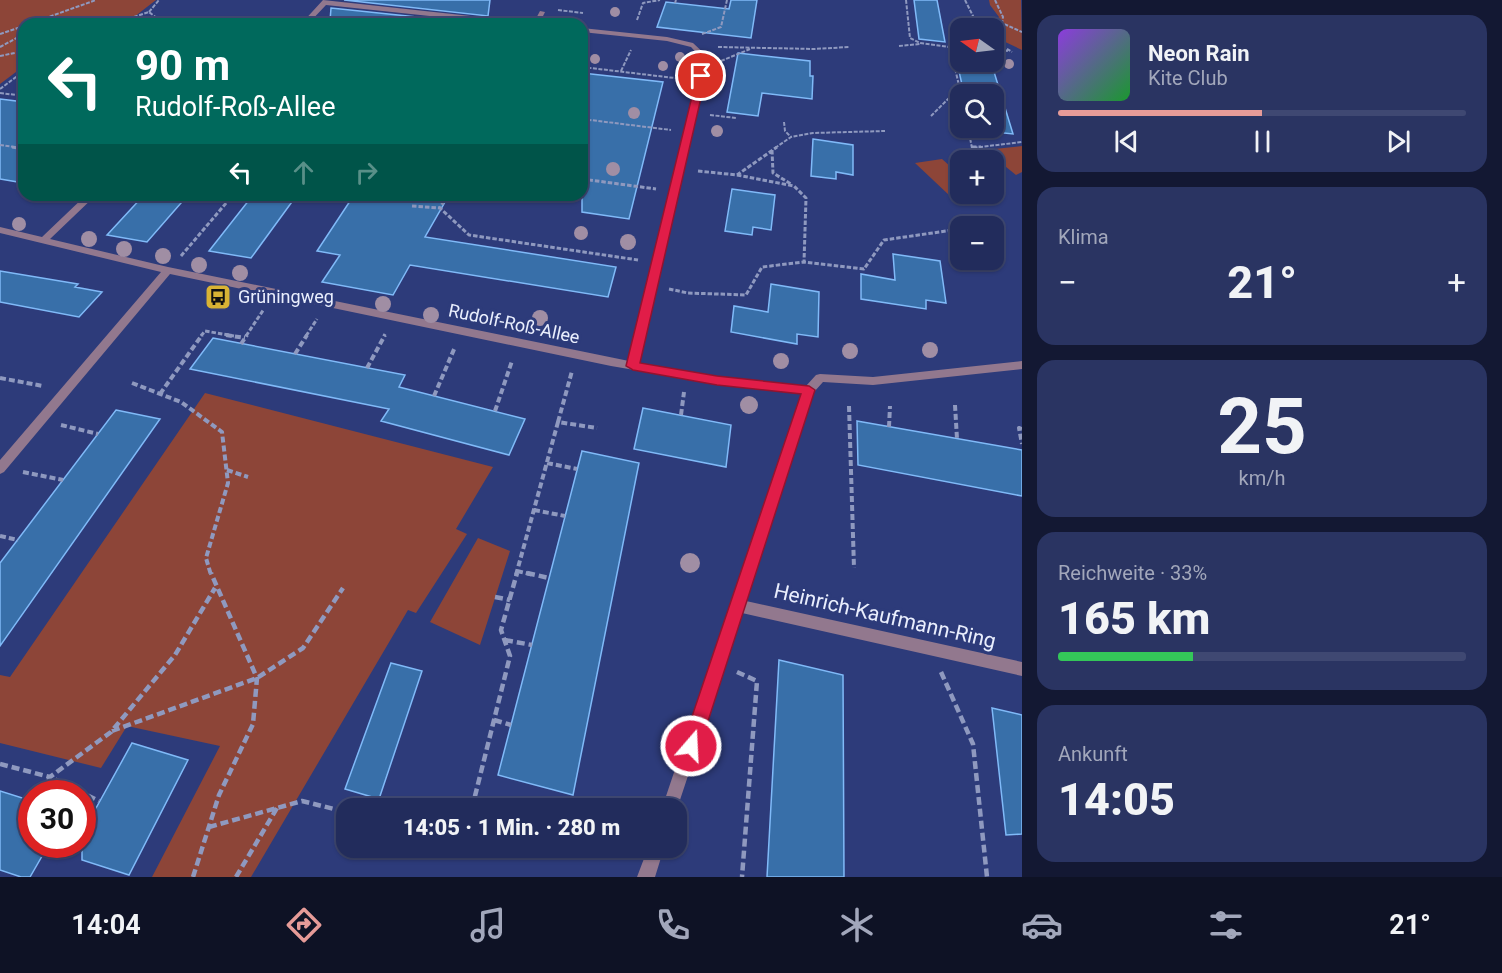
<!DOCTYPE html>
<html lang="de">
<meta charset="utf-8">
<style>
:root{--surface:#222c5c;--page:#2a3462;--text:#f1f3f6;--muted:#a2a7bb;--line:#3f4872;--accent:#e69b98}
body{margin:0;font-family:Roboto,sans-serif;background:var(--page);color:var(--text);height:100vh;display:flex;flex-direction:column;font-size:22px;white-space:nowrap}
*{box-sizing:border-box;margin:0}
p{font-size:20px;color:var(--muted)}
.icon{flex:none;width:33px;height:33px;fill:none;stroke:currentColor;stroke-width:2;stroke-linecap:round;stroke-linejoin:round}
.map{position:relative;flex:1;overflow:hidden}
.details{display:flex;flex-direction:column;gap:15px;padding:15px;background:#131833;width:480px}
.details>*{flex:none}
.banner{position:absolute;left:18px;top:18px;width:570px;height:183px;border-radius:18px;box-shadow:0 2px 4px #0004,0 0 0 2px var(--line);background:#00695c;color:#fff;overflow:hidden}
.needle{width:39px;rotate:284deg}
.tools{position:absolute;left:950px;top:18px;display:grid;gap:12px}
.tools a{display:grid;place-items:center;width:54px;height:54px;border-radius:12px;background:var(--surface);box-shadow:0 2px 4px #0004,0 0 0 2px var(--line);font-size:30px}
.speed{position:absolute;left:18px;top:780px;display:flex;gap:12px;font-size:30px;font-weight:700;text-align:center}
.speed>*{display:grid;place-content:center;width:78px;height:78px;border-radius:50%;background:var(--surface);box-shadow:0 2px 4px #0004,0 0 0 2px var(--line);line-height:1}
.speed .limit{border:9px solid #d22;background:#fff;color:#111}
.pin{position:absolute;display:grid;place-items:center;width:51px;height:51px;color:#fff;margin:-26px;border:3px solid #fff;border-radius:50%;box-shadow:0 2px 6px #0007}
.me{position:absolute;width:66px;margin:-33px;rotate:19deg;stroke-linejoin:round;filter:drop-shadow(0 0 4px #0008)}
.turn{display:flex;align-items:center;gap:21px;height:126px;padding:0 18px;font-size:27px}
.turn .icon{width:78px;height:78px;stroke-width:2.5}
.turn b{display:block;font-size:42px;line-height:51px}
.lanes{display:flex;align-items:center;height:57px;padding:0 18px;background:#0003;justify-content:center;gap:30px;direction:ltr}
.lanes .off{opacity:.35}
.big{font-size:45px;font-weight:800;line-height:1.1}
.details .widget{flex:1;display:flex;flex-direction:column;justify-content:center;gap:9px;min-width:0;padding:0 21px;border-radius:18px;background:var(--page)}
.details .dial{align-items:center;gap:0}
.dial b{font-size:78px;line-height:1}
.song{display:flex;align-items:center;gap:18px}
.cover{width:72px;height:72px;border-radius:9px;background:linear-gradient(135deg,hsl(270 70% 55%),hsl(130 70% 35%))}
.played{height:6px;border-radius:3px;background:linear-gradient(90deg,var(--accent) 50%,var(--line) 50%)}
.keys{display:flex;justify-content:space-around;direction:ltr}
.heat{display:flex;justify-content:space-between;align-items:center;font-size:33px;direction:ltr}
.charge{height:9px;border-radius:4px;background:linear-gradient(90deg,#34c759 33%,var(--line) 0)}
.trip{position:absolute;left:336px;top:798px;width:351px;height:60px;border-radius:18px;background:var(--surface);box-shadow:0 2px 4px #0004,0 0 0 2px var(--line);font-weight:800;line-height:60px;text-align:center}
.menu{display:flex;height:96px;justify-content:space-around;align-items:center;background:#0e1225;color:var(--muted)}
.menu .icon{width:42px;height:42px}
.menu .active{color:var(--accent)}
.menu b{font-size:27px;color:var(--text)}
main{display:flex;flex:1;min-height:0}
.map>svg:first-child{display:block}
.green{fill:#8d4538}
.building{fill:#386fa9;stroke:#80baf8;stroke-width:1.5}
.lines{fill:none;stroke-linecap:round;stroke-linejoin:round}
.path-far3{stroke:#8f99bf;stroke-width:2;stroke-dasharray:4 1.5;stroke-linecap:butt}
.path-far2{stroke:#8f99bf;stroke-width:3;stroke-dasharray:4.5 2;stroke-linecap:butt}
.path-far1{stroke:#8f99bf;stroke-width:4;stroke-dasharray:6 3;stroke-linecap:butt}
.path{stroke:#8f99bf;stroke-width:4.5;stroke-dasharray:8 4;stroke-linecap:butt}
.lane{fill:#92788e;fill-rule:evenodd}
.street{fill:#92788e;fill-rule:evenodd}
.tree{fill:#a08ea4}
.route{fill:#e11d48;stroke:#92132f;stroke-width:1.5}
.labels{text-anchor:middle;stroke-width:6;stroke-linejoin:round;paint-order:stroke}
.poi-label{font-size:18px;fill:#e9eefd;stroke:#2d3b7a;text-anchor:start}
.street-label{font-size:18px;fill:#e9eefd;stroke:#2d3b7a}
.near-street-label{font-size:21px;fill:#e9eefd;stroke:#2d3b7a}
</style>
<main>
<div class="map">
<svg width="1022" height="877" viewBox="0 0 1022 877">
<rect width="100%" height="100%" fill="#2d3b7a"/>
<!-- green -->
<path class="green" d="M0,0h156l-31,24h-101v42l-24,18z
M989,0h32l1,50 -21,-10 -8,-7 -1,-8 7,-8 -9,-12z
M1022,146v26l-6,3 -31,-25z
M942,159l18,16v19h4l-14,2 -35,-33z
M205,393l288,74 -37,62 11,5 -51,79 -8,-3 -157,267h-99l68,-131 -93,-20 -26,42 -101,-25v-68l10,2z
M478,538l32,13 -30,94 -50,-23z"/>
<!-- building -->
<path class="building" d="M344,0h146l-2,16z
M731,0h26l-6,38 -94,-11 9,-25 63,7z
M914,0h23l8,42 -26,-3z
M331,8l153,16h-131l-23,-3z
M738,53l72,8v15h3l-1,23 -50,-6 -4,23 -31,-4z
M957,62h34l22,72 -38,-4 -1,-2h19v-34h-29z
M582,73l81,9 -34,137 -47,-7z
M0,99l24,3v81l-24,-4z
M813,139l40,6v30l-17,-3v7l-25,-3z
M732,189l43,6 -4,35 -18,-3 -1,8 -27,-4z
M144,195h44l-41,47 -40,-7z
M253,195h44l-46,63 -42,-7z
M354,195h95l-24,42 191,30 -8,30 -198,-32 -17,30 -71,-13 18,-27 -23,-4z
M893,254l47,7 6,42 -20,-3v9l-65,-10v-25l34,6z
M0,271l78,13 -3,3 27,5 -23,25 -79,-15z
M771,284l48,8 -1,45 -21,-3v10l-66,-12 3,-26 34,6z
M213,338l192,37 -6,12 126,32 -16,36 -128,-34 8,-12 -199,-40z
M643,408l88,17 -5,42 -92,-18z
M116,410l44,9 -160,227v-83z
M857,421l165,29v46l-164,-31z
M582,451l57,12 -66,332 -75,-20z
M779,660l64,15 1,202h-77z
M391,663l31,8 -43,128 -34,-10z
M992,708l30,7v119l-16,1z
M132,743l56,17 -59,115 -47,-15v-43l8,2z
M0,791l32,10v43h17l-19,33h-9l-21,-7z"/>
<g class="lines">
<!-- path-far3 -->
<path class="path-far3" d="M906,0l4,38 10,5 30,4
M965,0l14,28
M995,0l8,17 -1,6 20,9
M675,3l1,-3
M558,10l25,3
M149,12l10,-12
M637,20l6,-17 17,-3
M29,24l67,-24
M41,24l9,-5
M113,24l36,-12 13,10 14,2
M0,34l24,-8
M702,34l19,-7 6,-27
M993,40l19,12
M960,45l-10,2 11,47
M899,46l21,-2
M0,47l24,-13
M718,47l96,2 35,-2
M993,49l15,2
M0,56l24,-5
M721,61l29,-12
M582,67l101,12
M621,71l10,-21
M0,89l24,-18
M0,93l24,3
M710,115l26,3
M931,116l28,-28
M582,119l89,11
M784,122l1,9 6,6
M968,128l4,20 50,-6
M0,145l21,3
M775,148l16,-11 22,-4 72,-2"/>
<!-- path-far2 -->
<path class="path-far2" d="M12,147l12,2
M972,147h9
M772,150l1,23 18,11
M698,171l39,4 40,-28
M737,175l57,11 12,12 -2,64 60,7 20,-29 76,-11
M582,179l74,10
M447,195l-7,13 29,27 169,25
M412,206l28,2
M978,226h3
M181,256l52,-61
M669,289l19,4 58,2 16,-28 42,-5
M201,336l4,-5 29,5
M246,336l18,-27
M306,336l11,-17
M384,336l1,-2"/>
<!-- path-far1 -->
<path class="path-far1" d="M226,335l19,3
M241,344l6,-9
M295,354l12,-19
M367,368l18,-33
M0,378l43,8
M132,383l49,19 41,30 6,51 -22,75 5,17
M160,394l42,-59
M434,396l21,-49
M955,405l2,34
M849,406l5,162
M495,411l17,-50
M681,415l3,-23
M558,422l14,-51
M61,425l37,9
M889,427l1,-21
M1022,429l-3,-1 3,16
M547,463l30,6
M227,470l21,7
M23,472l40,8
M534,510l31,6
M0,536l18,4
M517,571l17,4
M516,575l42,-153 39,6"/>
<!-- path -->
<path class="path" d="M527,573l22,5
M495,597l15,3
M505,640l27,5
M737,672l20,9 -15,196
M941,672l32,72 14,133
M494,720l17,5
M112,731l145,-53 46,-30 40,-60
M0,764l50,13 61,-45 64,-77 40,-67
M44,794l6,-17 49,24
M472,808l38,-152 -9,-26 16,-57
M209,827l93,-26 44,11
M193,877l26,-82 34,-71 4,-46 -46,-105
M236,877l41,-69"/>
<!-- lane -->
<path class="lane" d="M540,11l5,1 -6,12h-6z"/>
<!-- street -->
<path class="street" d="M323,0l202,22 3,2h-23l-179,-19 -18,19h-7z
M582,28l85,9 26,6 16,15 -70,305 78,13 89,10 10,-11 4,-1 53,3 149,-16v8l-149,16 -50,-3 -9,10 -68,209 276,61v14l-280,-63 -66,199v-4h-14l140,-415 -85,-9 -106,-18 -441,-92 -166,198 -4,2v-14l161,-188 -161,-39v-6l42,10 44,-42h10l-46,44 118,28 461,94 72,-303 -10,-11 -24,-6 -85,-9z
M648,848h16l-9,29h-18z"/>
</g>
<!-- trees -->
<g class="tree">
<circle cx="615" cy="12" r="5"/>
<circle cx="680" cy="57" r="5"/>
<circle cx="595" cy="59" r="5"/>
<circle cx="1009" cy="64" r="5"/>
<circle cx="663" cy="66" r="5"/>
<circle cx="634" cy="113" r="6"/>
<circle cx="717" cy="131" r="6"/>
<circle cx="613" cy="169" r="7"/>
<circle cx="19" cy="224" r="7"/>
<circle cx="581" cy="233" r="7"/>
<circle cx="89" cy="239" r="8"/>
<circle cx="628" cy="242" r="8"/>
<circle cx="124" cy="249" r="8"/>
<circle cx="163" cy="256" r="8"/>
<circle cx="199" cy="265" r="8"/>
<circle cx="240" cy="273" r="8"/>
<circle cx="383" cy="304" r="8"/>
<circle cx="431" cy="315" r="8"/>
<circle cx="540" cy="318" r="8"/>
<circle cx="930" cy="350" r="8"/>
<circle cx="850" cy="351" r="8"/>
<circle cx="781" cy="361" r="8"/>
<circle cx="749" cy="405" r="9"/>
<circle cx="690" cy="563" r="10"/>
</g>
<!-- route -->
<path class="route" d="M701,73l5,3 -66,287 77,13 92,10 6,4 -115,356 -3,6 -6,3 -7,-3 -2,-6 119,-352 -84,-9 -84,-15 -7,-4 71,-290z"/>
<!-- icons -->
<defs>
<g id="bus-square" transform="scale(1.35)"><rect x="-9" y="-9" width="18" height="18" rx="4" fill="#d9b334" stroke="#2d3b7a"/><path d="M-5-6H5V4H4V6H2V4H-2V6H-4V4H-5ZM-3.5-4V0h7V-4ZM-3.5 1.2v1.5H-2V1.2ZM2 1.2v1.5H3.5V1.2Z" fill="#111"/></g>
</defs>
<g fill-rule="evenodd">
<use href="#bus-square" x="218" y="297"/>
</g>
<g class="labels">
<!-- poi labels -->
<g class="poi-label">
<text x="238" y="303">Grüningweg</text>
</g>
<!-- street labels -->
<g class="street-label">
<text transform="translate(514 324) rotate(12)" y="6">Rudolf-Roß-Allee</text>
</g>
<!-- near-street labels -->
<g class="near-street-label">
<text transform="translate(885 616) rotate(13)" y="7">Heinrich-Kaufmann-Ring</text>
</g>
</g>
</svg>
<div class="tools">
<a><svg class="needle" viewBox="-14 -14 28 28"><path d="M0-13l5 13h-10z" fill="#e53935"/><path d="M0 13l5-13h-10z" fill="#a2a7bb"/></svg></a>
<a><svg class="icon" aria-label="search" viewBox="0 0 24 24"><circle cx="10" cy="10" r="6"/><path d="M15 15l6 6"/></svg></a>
<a>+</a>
<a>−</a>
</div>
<div class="speed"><div class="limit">30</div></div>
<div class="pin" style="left:701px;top:76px;background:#d93025"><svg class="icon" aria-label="arrive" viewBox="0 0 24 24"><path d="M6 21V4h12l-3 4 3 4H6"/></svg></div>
<svg class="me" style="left:691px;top:746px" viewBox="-20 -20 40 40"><circle r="17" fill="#e11d48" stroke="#fff" stroke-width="3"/><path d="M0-11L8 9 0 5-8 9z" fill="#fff"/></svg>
<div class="trip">14:05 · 1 Min. · 280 m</div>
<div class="banner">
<div class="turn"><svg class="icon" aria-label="left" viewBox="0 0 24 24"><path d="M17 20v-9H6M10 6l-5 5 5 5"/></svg><div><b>90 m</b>Rudolf-Roß-Allee</div></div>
<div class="lanes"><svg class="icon" aria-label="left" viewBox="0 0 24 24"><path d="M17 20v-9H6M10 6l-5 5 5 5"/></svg><svg class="icon off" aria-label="ahead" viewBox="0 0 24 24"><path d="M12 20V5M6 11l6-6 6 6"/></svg><svg class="icon off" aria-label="right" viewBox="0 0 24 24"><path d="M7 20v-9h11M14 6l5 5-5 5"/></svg></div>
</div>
</div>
<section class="details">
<div class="widget">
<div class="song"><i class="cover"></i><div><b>Neon Rain</b><p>Kite Club</p></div></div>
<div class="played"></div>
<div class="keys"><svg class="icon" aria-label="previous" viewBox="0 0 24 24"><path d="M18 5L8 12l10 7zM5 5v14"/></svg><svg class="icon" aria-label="pause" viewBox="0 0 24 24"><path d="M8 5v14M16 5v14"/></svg><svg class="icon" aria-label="next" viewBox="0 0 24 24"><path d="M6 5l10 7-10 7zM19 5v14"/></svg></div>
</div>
<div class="widget"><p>Klima</p>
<div class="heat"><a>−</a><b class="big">21°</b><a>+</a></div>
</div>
<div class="widget dial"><b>25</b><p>km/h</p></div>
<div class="widget"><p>Reichweite · 33%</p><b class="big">165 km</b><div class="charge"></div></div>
<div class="widget"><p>Ankunft</p><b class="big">14:05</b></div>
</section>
</main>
<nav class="menu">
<b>14:04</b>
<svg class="icon active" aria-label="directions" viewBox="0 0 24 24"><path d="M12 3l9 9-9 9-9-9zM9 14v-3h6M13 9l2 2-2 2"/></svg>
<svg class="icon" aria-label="music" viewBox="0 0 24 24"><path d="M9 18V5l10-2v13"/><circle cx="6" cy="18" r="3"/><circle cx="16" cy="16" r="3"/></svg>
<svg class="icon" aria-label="phone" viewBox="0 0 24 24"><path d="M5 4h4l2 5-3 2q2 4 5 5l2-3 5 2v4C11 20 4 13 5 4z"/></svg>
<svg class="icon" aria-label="climate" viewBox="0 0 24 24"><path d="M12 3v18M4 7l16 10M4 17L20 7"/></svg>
<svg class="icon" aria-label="car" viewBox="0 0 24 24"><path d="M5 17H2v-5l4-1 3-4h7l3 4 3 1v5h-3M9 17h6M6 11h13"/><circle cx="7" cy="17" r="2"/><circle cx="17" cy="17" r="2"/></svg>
<svg class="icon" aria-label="filters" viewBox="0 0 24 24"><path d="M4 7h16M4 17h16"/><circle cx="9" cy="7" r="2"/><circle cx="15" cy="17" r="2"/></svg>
<b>21°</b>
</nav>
